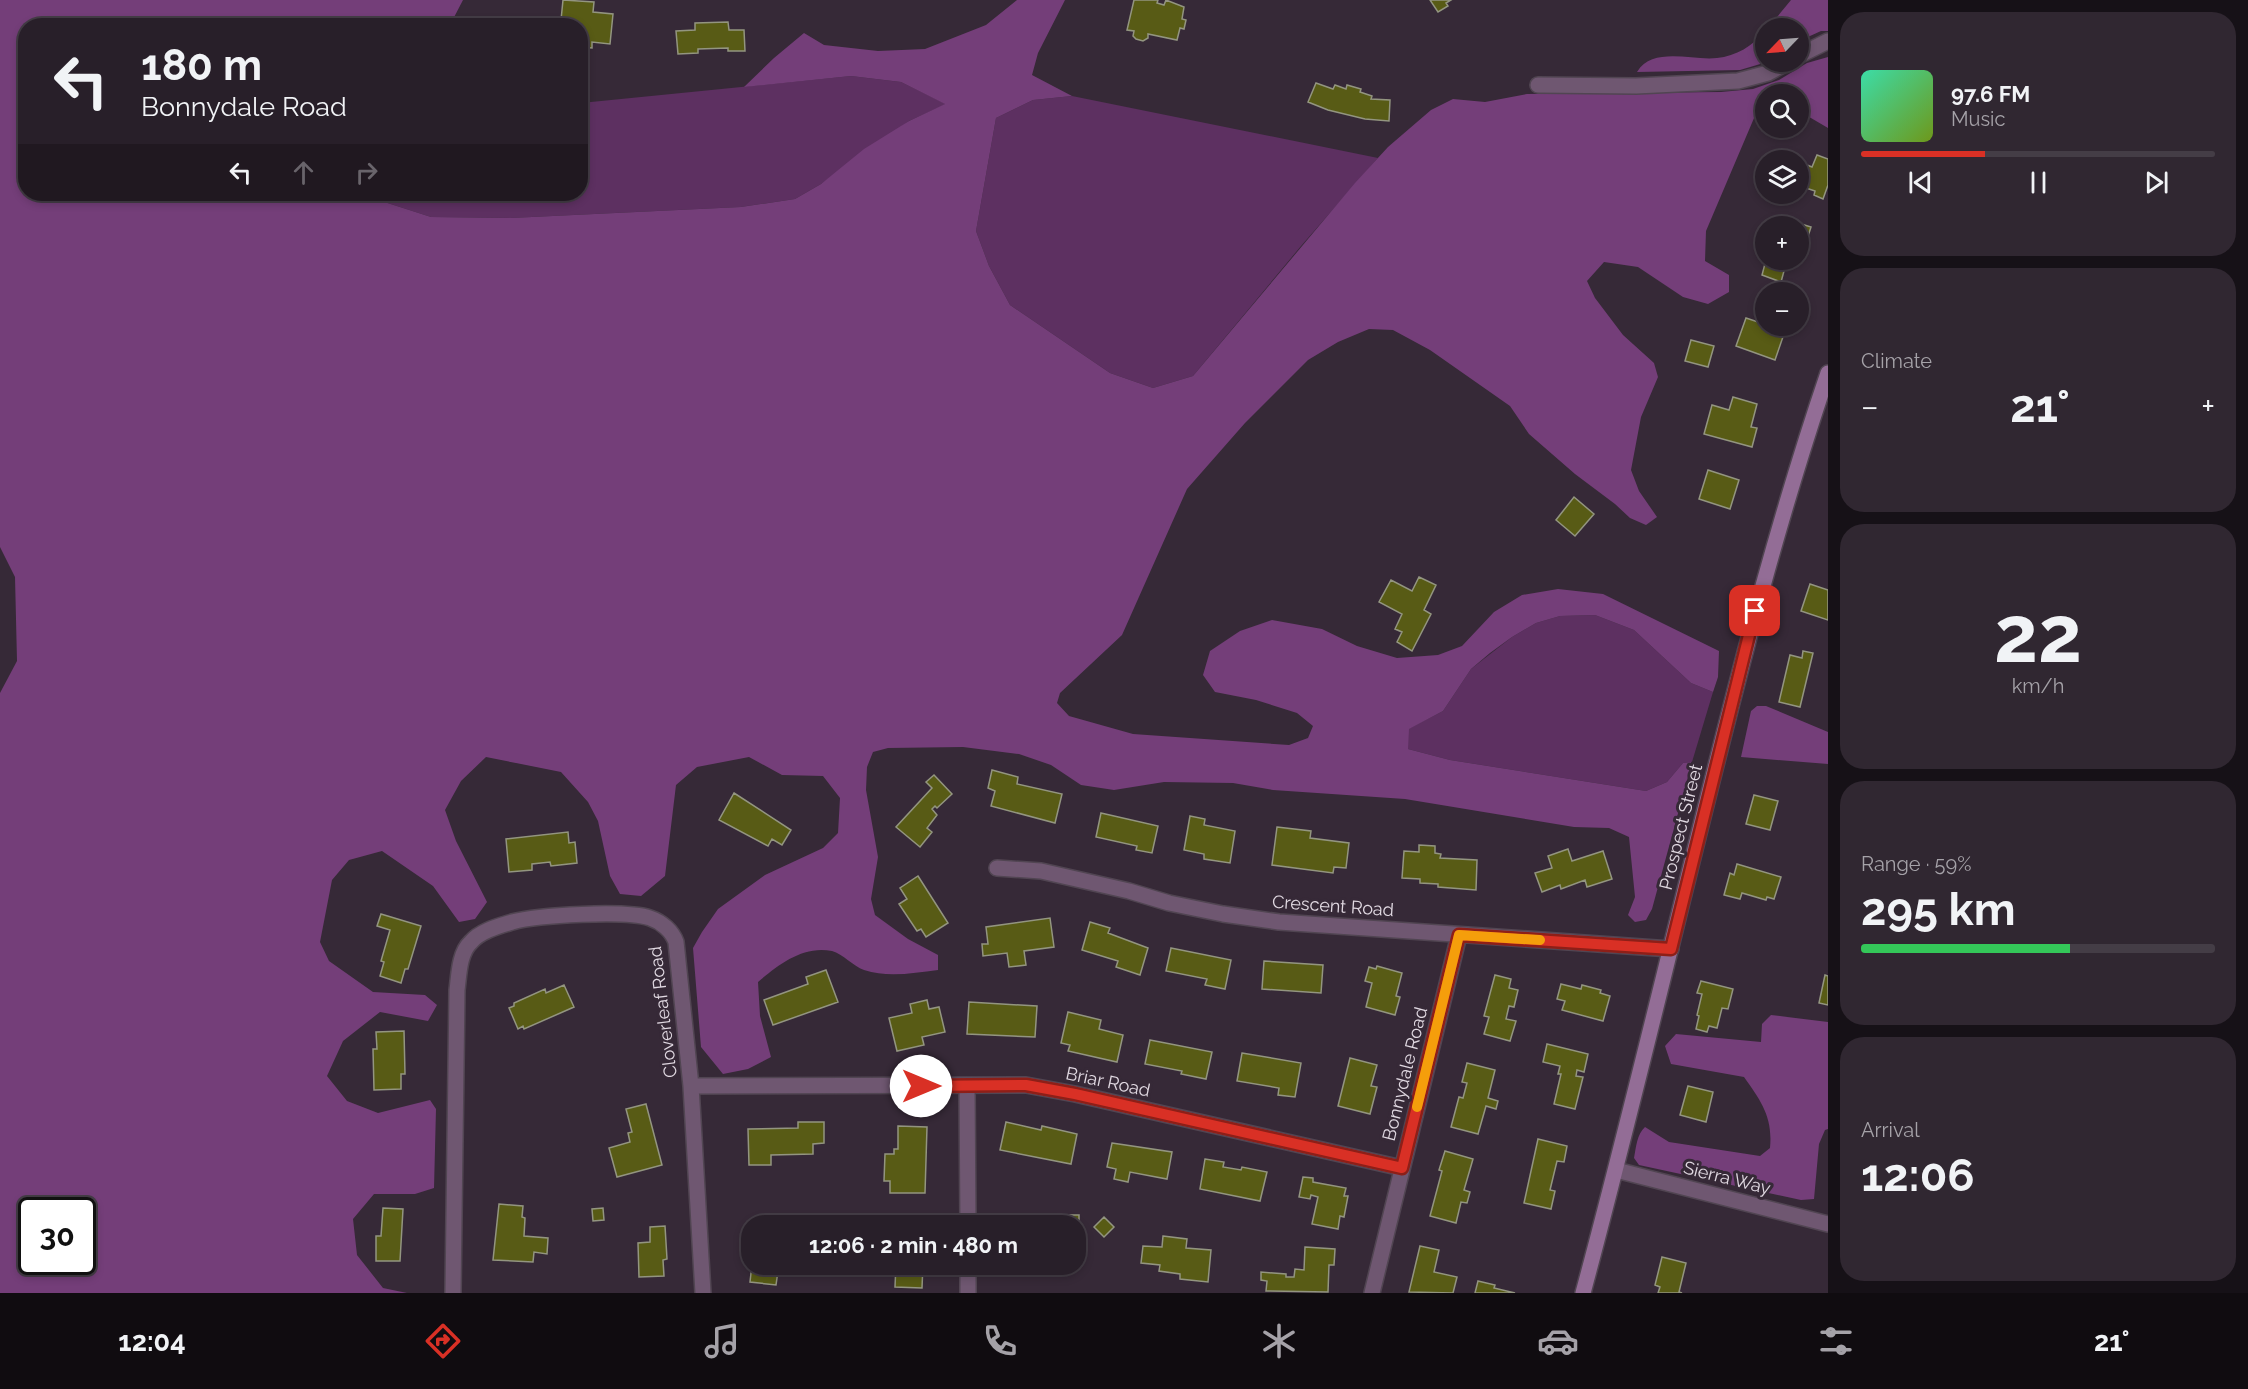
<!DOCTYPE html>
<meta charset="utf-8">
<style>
:root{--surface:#281f29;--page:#302731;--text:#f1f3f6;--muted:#a5a2a8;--line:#443d46;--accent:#d93025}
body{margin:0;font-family:Raleway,sans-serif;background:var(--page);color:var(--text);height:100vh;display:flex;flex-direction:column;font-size:22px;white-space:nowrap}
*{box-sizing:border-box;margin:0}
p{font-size:20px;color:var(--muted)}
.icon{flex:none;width:33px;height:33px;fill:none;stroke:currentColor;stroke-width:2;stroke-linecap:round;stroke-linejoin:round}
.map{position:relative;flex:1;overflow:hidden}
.panel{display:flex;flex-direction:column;gap:12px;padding:12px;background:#161117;width:420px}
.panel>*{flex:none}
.top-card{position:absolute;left:18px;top:18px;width:570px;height:183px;border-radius:24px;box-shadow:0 3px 9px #0003,0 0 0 2px var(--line);background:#281f29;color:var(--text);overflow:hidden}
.needle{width:39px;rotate:245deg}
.buttons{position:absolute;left:1755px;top:18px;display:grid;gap:12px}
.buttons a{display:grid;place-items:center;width:54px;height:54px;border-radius:50%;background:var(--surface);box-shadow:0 3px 9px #0003,0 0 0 2px var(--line);font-size:30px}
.speed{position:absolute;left:18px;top:1197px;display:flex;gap:12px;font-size:30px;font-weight:700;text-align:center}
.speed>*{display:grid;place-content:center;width:78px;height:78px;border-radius:50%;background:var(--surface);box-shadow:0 3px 9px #0003,0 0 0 2px var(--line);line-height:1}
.speed .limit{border:3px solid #111;border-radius:9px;background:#fff;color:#111}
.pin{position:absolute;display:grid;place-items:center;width:51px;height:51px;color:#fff;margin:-26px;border-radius:12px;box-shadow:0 3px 9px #0006}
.me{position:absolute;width:66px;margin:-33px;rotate:90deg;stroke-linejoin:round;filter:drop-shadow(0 0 4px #0008)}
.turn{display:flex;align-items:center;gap:21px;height:126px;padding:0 24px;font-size:27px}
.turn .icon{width:78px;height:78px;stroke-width:2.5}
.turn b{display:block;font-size:42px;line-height:51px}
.lanes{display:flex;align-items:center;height:57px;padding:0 24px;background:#0003;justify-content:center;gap:30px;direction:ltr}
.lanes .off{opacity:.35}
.big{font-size:45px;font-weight:700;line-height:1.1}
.panel .tile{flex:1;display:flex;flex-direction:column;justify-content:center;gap:9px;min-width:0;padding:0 21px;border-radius:24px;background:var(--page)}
.panel .dial{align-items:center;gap:0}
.dial b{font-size:78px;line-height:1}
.song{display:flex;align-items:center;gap:18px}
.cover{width:72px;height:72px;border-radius:9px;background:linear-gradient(135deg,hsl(160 70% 55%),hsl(80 70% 35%))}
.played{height:6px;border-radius:3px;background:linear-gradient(90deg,var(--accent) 35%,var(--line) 35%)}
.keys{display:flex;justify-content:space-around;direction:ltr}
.heat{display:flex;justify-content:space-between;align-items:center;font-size:33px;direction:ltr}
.charge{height:9px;border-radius:4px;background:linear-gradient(90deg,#34c759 59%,var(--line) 0)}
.trip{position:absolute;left:741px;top:1215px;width:345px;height:60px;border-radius:24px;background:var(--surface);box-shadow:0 3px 9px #0003,0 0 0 2px var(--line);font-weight:700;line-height:60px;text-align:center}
.menu{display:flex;height:96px;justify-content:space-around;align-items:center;background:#100c10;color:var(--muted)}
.menu .icon{width:42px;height:42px}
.menu .on{color:var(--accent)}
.menu b{font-size:27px;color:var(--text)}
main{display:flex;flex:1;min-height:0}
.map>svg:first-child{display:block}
.green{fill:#5d3061}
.forest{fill:#743e79;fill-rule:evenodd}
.building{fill:#585b15;stroke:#939580;stroke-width:1.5}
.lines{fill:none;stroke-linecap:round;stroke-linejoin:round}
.minor-casing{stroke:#514552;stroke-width:18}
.secondary-casing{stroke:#514552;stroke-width:18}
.minor{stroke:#6f5771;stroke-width:15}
.secondary{stroke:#936d96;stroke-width:15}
.route-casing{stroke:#8d1f18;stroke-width:15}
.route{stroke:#d93025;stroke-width:10}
.slow{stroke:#f59e0b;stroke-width:10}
.labels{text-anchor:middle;stroke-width:6;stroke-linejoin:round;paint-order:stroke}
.street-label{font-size:18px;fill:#e1d9e2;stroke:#362937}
</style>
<main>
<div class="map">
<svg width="1828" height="1293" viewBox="0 0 1828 1293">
<rect width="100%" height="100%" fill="#362937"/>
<!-- green -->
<path class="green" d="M851,76l50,6 45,22 -37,17 -88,63 -26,15 -54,8 -230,11 -80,-1 -59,-19 -1,-4h209l1,-91z
M1072,96l306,62 -77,88 -108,130 -40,12 -43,-15 -100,-68 -21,-39 -13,-35 20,-113 37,-18z
M1595,615l39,15 57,53 22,9 -21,70 -9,1 -16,19 -21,9 -196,-31 -42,-11v-20l35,-18 28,-42 41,-32 24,-14 24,-7z"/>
<!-- forest -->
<path class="forest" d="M0,0h463l-13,25 -424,1v168h345l1,4 59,19 80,1 230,-11 54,-8 26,-15 43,-35 45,-28 36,-17 -44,-22 -50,-6 -107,11 30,-29 30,-25 20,12 54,6 47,-2 61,-24 31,-25h48l-27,53 -6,22 40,21 -39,4 -37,18 -20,113 13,35 21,39 100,68 43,15 40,-12 162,-193 33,-36 43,-37 22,-11 32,3 42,-8 194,-2 32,-3 26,-9 28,-17 21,-6v71l-29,-17 -1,-17h-32l-1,9 -5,1 -54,127 -1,30 24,14v17l-21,12 -25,-7 -45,-30 -34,-5 -17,19 8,17 28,37 31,28 4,14 -17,40 -10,53 8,21 18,26 -11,8 -16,-7 -15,-14 -40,-30 -46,-40 -19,-28 -80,-56 -37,-20 -24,-1 -31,13 -30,18 -63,63 -58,66 -65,146 -62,58 -3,10 12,13 64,18 156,11 19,-7 5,-12 -16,-13 -41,-13 -41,-8 -12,-17 7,-24 30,-20 32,-11 50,9 35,17 40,12 41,-3 24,-9 32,-34 28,-17 36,-6 45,5 116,57 -1,26 -5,15 -22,-9 -57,-53 -39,-15 -35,1 -24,7 -24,14 -22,16 -19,16 -28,42 -34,18 -1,20 42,11 196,31 21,-9 16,-19 9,-1 -40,147 -6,11 -11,2 -7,-7 7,-18 -6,-60 -20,-9 -35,-1 -169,-28 -132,-9 -40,-7 -69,-1 -50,8 -33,-5 -30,-20 -32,-11 -56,-7 -75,1 -15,4 -6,15 -1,23 12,67 -7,42 4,16 33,24 30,16v15c-25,3 -50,8 -74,0 -11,-4 -21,-16 -32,-19 -29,-6 -54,14 -74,31l2,34 11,41 -23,12 -25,5 -22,-27 -8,-99 9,-16 16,-23 47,-34 58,-27 15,-15 2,-35 -17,-22 -41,-1 -33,-18 -52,10 -21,18 -11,91 -24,20 -21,-2 -10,-18 -12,-55 -10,-19 -27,-30 -75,-15 -25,24 -16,29 11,31 31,61 -12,17 -16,3 -26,-36 -51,-35 -33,9 -17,20 -12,62 9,19 44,31 52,3 12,10 -9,16 -48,-9 -37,29 -16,35 20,25 31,12 52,-13 6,9 -2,79 -19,6h-41l-21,25 4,36 26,33 24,5h-407v-600l17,-32 -2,-84 -15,-30zM32,1210h50v52h-50z
M1791,0h37v31h-7l-22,10 -1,-13h-30z
M1765,31l2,31 -27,8 -103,2c16,-26 55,-11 80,-14 19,-2 36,-12 48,-27z
M1757,706h9l62,26v32l-87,-7 10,-46z
M1771,1015l57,7v107l-3,1 -6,14 -5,55 -13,1 -162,-35 -5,-7c2,-11 3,-24 11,-31l24,15 91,14 10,-8c3,-31 -9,-47 -26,-71l-73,-13 -6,-18 11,-12 85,8 1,-18z"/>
<!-- building -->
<path class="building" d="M563,0l31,2 -1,10 20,2 -3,30 -18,-2v6l-12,-1v-21h-29l1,-7 9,1z
M1134,0h24l-1,3 7,2 2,-5 18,7 -2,12 4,1 -2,9 -4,-1 -3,12 -29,-6v4l-5,3 -7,-2 -3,-3 1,-5 -7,-1z
M1430,0h21l-5,3 2,3 -10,6z
M728,22l1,8h15l1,21h-17v-3l-30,1v4l-20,1 -2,-23 19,-1v-7z
M1316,83l17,6 2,-4 11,4 1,-4 14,4 -1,3 12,4 -1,3 19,1 -1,21 -24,-2 -37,-9 -20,-8z
M1817,155l11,4v26l-5,14 -9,-4 1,-4 -12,-4 2,-7 -7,-2 4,-15 10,4z
M1788,220l23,7 -9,28 -4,-1v-28h-12z
M1766,260h21l-6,22 -19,-7z
M1746,318l39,13 -10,29 -39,-14z
M1691,340l23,6 -6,21 -23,-6z
M1733,397l24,7 -6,23 6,1 -5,19 -48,-13 8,-29 17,5z
M1708,470l31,10 -9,29 -31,-10z
M1574,497l20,17 -19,22 -19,-16z
M1419,577l17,8 -12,25 7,4 -19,37 -15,-9 5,-10 -7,-3 7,-15 -23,-12 12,-22 21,11z
M1810,584l18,6v30l-27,-9z
M1803,651l10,2 -13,54 -21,-5 11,-47 12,3z
M992,770l26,7 -1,7 45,10 -7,29 -64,-17 4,-15 -7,-3z
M934,775l18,19 -15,14 -2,-2 -3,3 5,6 -10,13 5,4 -12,15 -24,-20 36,-39 -6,-6z
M734,793l57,37 -9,15 -10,-6 -4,7 -49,-26z
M1754,795l24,6 -8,29 -24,-6z
M1101,813l57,13 -6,27 -16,-3 1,-4 -41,-9z
M1190,816l15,3 -1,6 31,6 -5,32 -26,-4v-5l-20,-4z
M1277,827l34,4 -1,7 39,5 -3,25 -12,-1 -1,6 -61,-8z
M568,832l1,11 6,-1 2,21 -26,3 -1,-4 -18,2v6l-23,2 -3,-33z
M1419,845l16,1v7l6,1 -1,4 37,2 -1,30 -38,-3v-3l-18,-1v-4l-18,-1 2,-27 15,1z
M1568,849l4,12 31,-10 9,28 -25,8 -2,-7 -24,9 -1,-4 -18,7 -7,-19 17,-5 -4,-12z
M1737,864l44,13 -7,22 -7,-2 -1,3 -24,-7 -2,6 -16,-4 6,-22 4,2z
M918,876l30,47 -22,14 -5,-8 -4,2 -18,-27 8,-5 -7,-11z
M381,914l40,12 -13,43h-3l-4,14 -21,-7 4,-14 -3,-1 9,-31 -13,-4z
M1050,918l4,29 -30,4 2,14 -17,2 -2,-14 -24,3 -1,-12h6l-2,-17z
M1090,922l20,6 -2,5 40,15 -8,27 -24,-8 2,-6 -36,-11z
M1171,948l60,12 -6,29 -20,-4 2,-6 -41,-8z
M1264,961l59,4 -2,28 -59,-4z
M1377,966l25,7 -6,23 4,1 -5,18 -29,-8 6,-24 -7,-2 4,-14 7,2z
M826,970l12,32 -65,23 -9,-25 44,-16 -2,-7z
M1495,975l16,4 -2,9 9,2 -4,17 -5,-1 -3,13 10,2 -6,20 -26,-7 5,-17 -5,-1z
M1825,975l3,1v29l-9,-2z
M1701,981l32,8 -5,20 -6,-1 -5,20 -8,-2 -2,6 -11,-3 3,-13 -2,-1 5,-21 -5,-1z
M1561,984l20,5 1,-4 19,5 -1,3 10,3 -7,25 -41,-11 3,-9 -8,-2z
M564,985l10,22 -50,22 -1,-3 -5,3 -9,-21 5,-2v-3l31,-14 1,4z
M927,1000l2,9 10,-2 6,25 -23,5 2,8 -27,6 -8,-33 23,-5 -2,-9z
M969,1002l68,4 -2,31 -68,-3z
M1068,1012l33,8 -2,9 24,6 -6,27 -49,-11 2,-6 -9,-2z
M404,1031l1,43h-4v15l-27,1 -1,-41h4l-1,-17z
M1150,1040l62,12 -6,27 -25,-5 1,-3 -37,-7z
M1547,1044l41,10 -4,18 -7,-2 -1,6 7,1 -8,32 -21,-5 7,-30h-3l2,-8 -17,-4z
M1242,1053l59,10 -6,34 -17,-2 1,-7 -42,-7z
M1350,1058l27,7 -6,21 6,1 -7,27 -32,-8z
M1467,1063l28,7 -7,28 10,3 -2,8 -10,-3 -8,28 -27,-7 8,-30 4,1 4,-15 -5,-1z
M1688,1086l25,6 -7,30 -26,-7z
M646,1104l16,61 -45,12 -8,-29 21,-6 -2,-9 4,-1 -6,-23z
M798,1122h26v21l-11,1v10l-42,1v10h-22l-1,-36 50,-1z
M1006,1122l35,8 1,-4 35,8 -6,30 -71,-14z
M898,1126l29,1 -2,66h-35v-12h-6l1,-27h9v-5h4z
M1538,1139l29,7 -3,16 -7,-1 -7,29 5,1 -4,18 -27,-6z
M1112,1143l60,9 -5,27 -37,-7 -2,10 -14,-3 2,-10 -9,-2z
M1445,1151l28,8 -9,31 6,2 -3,11 -6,-1 -5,21 -26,-7 12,-45 -3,-1z
M1205,1159l19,3 -1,5 18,3 1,-3 25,5 -7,29 -60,-12z
M1303,1177l10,1v4l33,6 -2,8h4l-4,21 -4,-1 -2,13 -26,-5 6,-27 -7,-2 -1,4 -11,-2z
M499,1204l24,2 -1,11 3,1 -1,18 24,2 -1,16 -13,-2 -1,10 -40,-2z
M383,1208l20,1 -3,52h-24v-25h5z
M603,1208l1,12 -11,1 -1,-12z
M1070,1215h9v13l-9,-2z
M1104,1217l10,10 -10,10 -10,-10z
M898,1221l27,1v4h-27z
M665,1226l2,33 -4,1 1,16 -25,1 -1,-34 12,-1v-15z
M1163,1236l24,3 -1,9 25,2 -3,32 -28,-3v-5l-21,-3 1,-6 -19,-2 2,-17 19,1z
M1420,1246l19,4 -5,22 23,5 -4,16 -44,-1z
M1305,1247l30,2 -1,16h-5l-1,27 -62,-1 1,-10 -6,-1v-8l25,2v3h8l1,-8 9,1z
M1662,1257l24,6 -7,29 3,1h-24l2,-6 -5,-2z
M752,1264h27l-3,21 -26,-3z
M896,1264h27l-1,24 -27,-1z
M1478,1281l17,4 -1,3 21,5h-40z"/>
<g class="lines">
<!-- minor casing -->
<g class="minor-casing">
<path id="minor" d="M1798,56l30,-15
M1538,85l98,1 102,-5 30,-8 20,-11
M997,868l44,3 88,20 40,12 54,11 56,8 392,27
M691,1086l335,-1 49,9 327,74
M967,1086l1,140
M1616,1170l212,54
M968,1264v29
M453,1293l4,-303c2,-15 2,-37 14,-48 9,-11 28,-16 41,-20 26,-7 114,-12 138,-4 12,4 22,13 26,24l15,144 12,207
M1372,1293l87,-358"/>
</g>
<!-- secondary casing -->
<g class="secondary-casing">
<path id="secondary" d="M1583,1293c44,-163 83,-328 124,-492 36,-144 73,-287 121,-428"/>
</g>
<!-- minor -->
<use href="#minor" class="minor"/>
<!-- secondary -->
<use href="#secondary" class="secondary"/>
</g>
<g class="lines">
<!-- route casing -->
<g class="route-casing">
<path id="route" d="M921,1086l105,-1 49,9 327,74 57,-233 212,14 84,-338"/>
</g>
<!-- route -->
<use href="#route" class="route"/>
<!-- slow -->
<path class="slow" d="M1417,1107l42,-172 81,5"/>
</g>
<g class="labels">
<!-- street labels -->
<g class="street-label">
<text transform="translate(1681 827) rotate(-76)" y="6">Prospect Street</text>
<text transform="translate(1333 906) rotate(4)" y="6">Crescent Road</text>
<text transform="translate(663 1012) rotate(-97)" y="6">Cloverleaf Road</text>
<text transform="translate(1405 1074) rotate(-76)" y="6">Bonnydale Road</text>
<text transform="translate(1108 1082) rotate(12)" y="6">Briar Road</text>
<text transform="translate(1727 1178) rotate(14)" y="6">Sierra Way</text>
</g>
</g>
</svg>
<div class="buttons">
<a><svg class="needle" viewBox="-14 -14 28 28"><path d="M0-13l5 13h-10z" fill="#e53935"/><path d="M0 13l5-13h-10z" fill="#a5a2a8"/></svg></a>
<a><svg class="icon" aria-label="search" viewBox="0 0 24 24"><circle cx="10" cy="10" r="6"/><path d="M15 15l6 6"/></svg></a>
<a><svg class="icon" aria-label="layers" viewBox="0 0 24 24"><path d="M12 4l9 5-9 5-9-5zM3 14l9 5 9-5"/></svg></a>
<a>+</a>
<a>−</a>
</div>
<div class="speed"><div class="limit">30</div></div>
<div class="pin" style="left:1755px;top:611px;background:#d93025"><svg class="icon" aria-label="arrive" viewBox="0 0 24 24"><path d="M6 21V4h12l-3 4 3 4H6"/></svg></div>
<svg class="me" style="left:921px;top:1086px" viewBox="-20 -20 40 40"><circle r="19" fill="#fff"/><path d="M0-13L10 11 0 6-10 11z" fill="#d93025"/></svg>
<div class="trip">12:06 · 2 min · 480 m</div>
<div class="top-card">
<div class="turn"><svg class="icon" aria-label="left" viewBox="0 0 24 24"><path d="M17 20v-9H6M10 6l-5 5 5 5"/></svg><div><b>180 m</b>Bonnydale Road</div></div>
<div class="lanes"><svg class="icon" aria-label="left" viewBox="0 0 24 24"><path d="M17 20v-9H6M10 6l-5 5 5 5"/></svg><svg class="icon off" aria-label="ahead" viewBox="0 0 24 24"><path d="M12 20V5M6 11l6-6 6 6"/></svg><svg class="icon off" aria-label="right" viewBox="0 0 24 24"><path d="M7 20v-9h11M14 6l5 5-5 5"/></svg></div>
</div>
</div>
<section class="panel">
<div class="tile">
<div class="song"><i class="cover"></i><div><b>97.6 FM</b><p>Music</p></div></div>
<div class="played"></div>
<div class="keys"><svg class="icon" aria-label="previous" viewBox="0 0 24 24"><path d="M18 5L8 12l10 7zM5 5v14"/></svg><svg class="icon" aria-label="pause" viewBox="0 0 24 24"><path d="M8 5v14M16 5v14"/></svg><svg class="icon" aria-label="next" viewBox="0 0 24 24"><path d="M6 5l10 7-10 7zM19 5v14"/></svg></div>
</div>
<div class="tile"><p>Climate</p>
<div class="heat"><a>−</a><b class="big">21°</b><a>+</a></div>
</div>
<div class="tile dial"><b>22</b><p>km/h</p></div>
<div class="tile"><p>Range · 59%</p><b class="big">295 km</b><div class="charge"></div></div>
<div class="tile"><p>Arrival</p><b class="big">12:06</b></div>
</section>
</main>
<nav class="menu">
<b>12:04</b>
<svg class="icon on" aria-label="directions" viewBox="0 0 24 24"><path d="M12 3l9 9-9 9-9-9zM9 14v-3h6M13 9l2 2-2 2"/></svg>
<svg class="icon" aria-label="music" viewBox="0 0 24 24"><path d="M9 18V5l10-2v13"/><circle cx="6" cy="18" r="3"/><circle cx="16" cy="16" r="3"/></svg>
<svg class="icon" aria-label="phone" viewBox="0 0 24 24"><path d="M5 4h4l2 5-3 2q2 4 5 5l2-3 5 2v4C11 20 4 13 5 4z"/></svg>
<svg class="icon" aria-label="climate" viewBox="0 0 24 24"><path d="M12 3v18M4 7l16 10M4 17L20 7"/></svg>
<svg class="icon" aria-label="car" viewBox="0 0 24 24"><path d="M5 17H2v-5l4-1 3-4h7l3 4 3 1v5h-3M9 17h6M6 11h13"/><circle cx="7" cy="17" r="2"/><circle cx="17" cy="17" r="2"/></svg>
<svg class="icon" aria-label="filters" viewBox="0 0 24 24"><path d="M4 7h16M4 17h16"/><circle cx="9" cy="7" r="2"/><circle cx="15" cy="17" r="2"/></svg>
<b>21°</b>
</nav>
